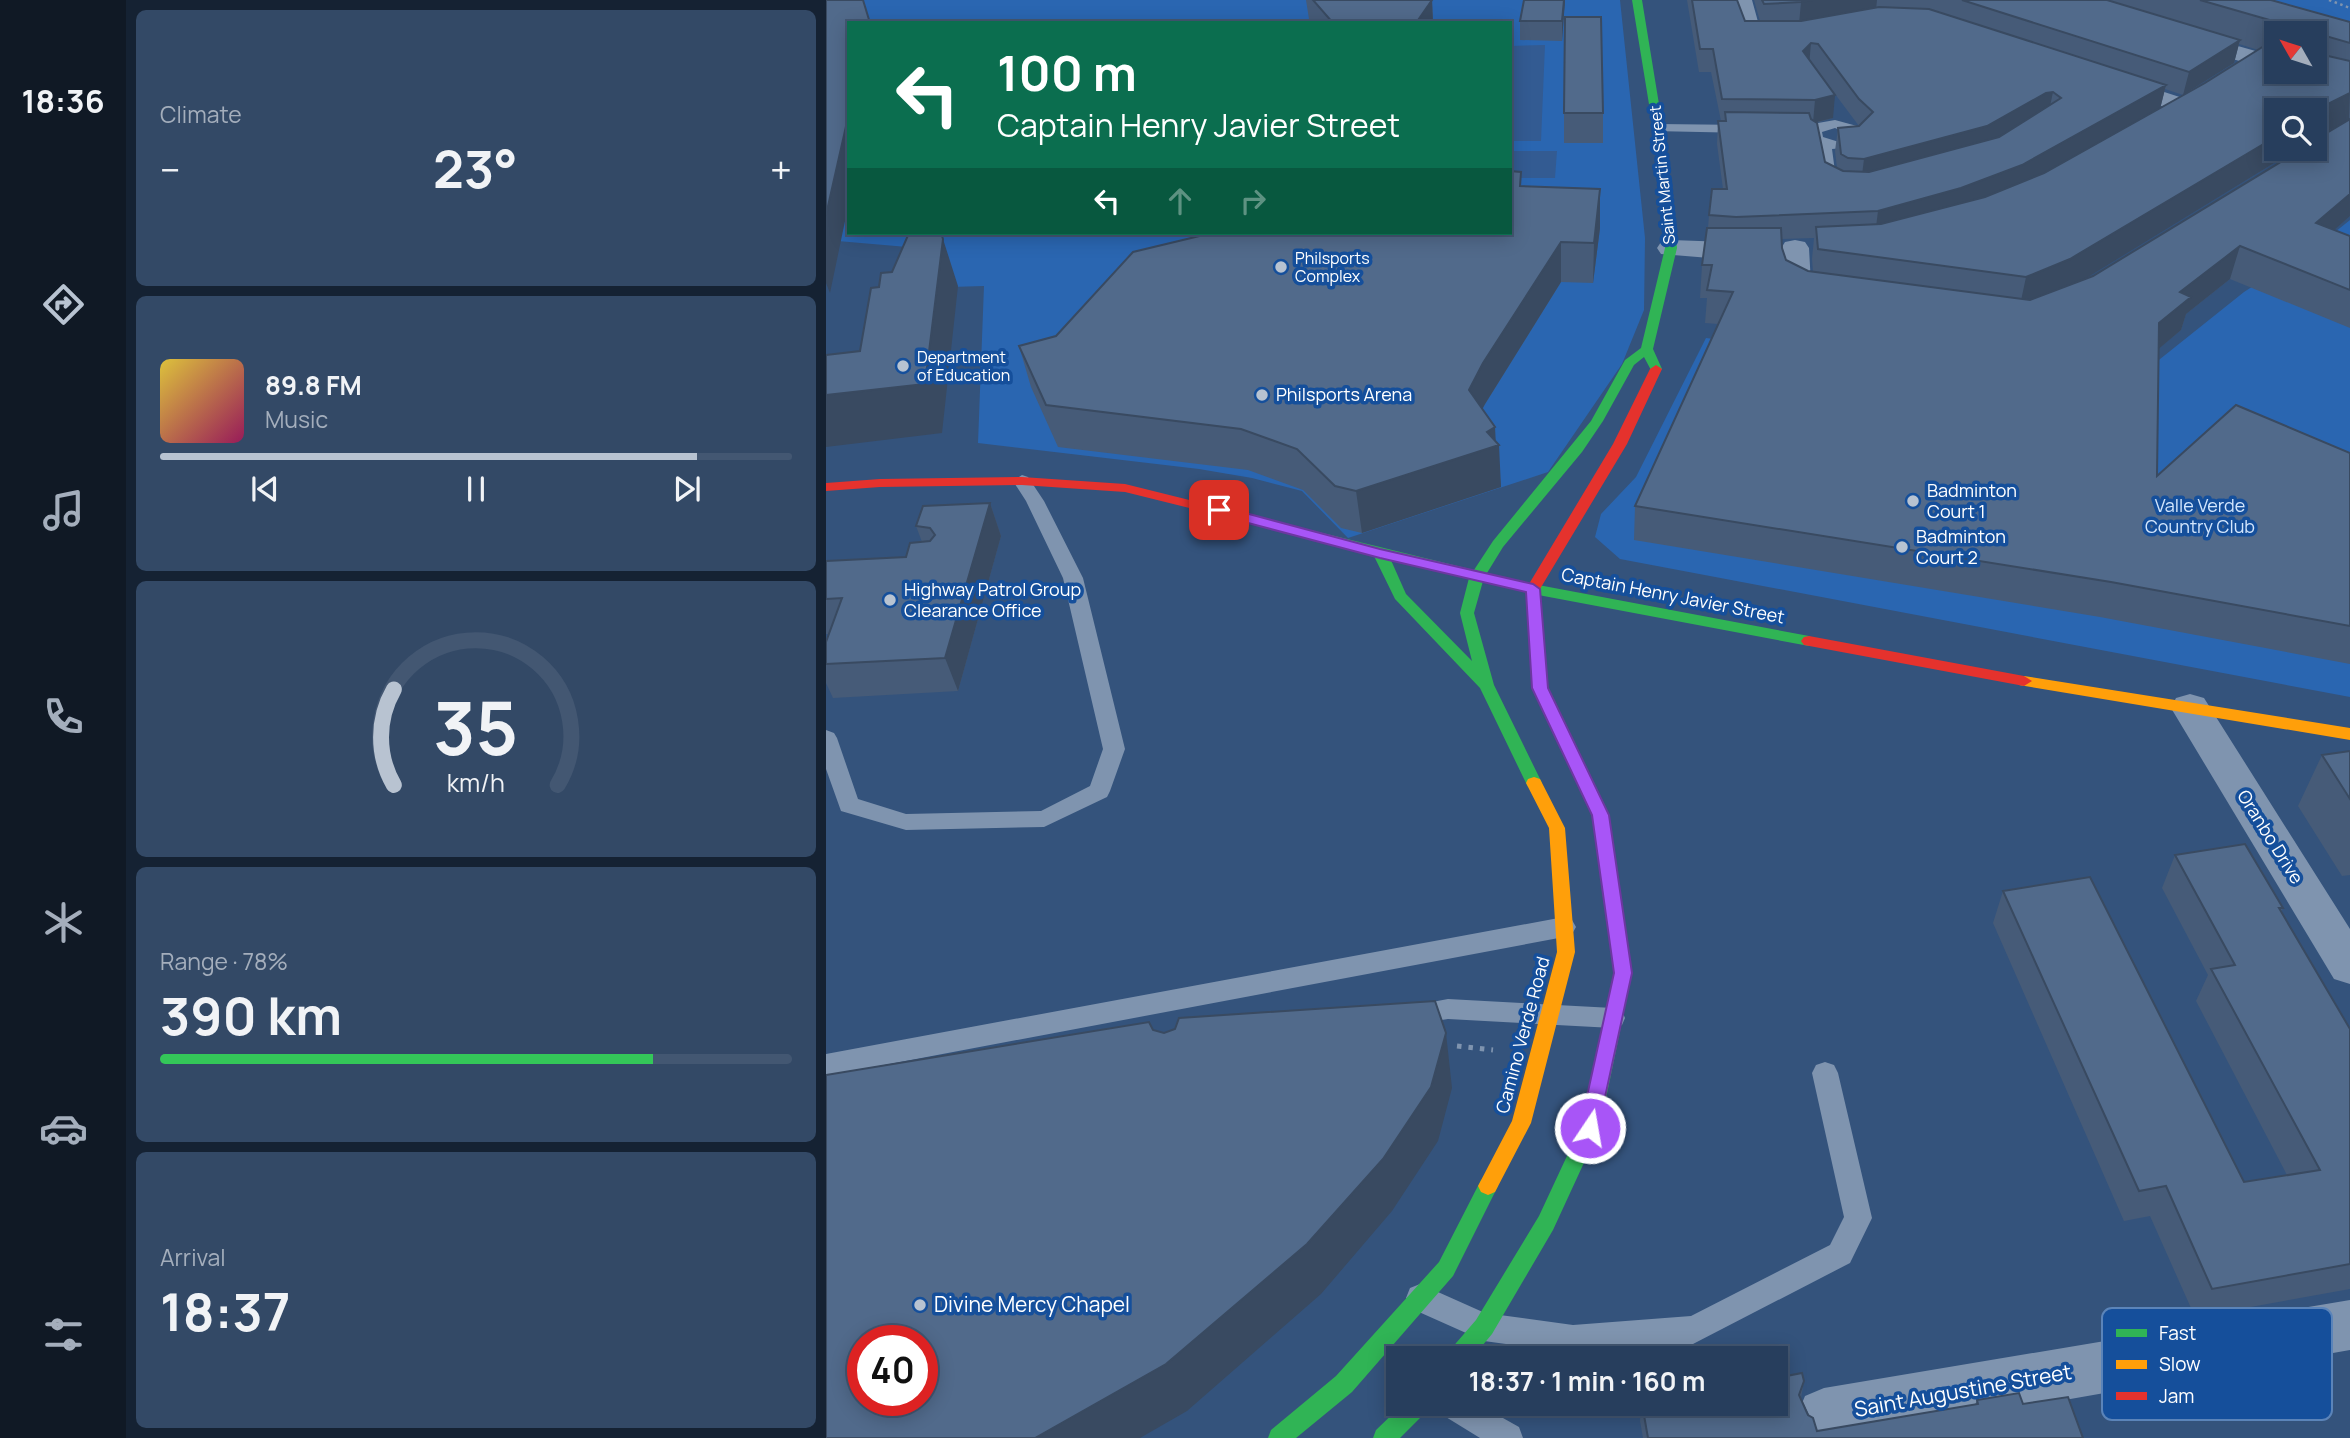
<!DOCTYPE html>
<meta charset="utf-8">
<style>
:root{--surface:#273e5d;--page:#334966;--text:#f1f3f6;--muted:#a4aebc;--line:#435772;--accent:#b8c3d1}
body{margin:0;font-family:Manrope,sans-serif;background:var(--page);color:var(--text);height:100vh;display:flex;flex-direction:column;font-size:26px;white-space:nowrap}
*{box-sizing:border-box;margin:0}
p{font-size:23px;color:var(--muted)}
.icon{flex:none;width:38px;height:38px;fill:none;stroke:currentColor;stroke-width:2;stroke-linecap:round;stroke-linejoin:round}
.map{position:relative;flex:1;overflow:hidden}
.panel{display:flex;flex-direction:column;gap:10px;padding:10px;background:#152233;width:700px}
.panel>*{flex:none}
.hud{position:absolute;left:21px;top:21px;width:665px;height:214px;border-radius:0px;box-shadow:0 4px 18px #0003,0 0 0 2px var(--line);background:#0b6e4f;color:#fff;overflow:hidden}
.needle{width:46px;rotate:309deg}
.tools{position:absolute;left:1438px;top:21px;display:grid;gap:14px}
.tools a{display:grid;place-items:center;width:63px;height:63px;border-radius:0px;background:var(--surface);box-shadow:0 4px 18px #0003,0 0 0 2px var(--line);font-size:35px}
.speed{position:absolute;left:21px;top:1325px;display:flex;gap:14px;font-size:35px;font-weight:700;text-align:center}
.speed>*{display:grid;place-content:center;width:91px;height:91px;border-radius:50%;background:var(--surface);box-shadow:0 4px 18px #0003,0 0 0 2px var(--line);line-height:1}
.speed .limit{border:10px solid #d22;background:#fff;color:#111}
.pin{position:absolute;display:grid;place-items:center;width:60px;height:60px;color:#fff;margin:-30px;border-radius:14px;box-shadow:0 4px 10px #0006}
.me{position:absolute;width:77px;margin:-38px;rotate:12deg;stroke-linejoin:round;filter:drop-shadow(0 0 5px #0008)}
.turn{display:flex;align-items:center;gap:24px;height:147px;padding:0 35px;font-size:32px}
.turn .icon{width:91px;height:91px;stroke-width:2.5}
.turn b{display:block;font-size:49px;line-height:60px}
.lanes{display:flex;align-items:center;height:66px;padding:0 35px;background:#0003;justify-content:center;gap:35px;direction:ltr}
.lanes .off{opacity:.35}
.big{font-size:52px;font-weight:700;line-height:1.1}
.panel .card{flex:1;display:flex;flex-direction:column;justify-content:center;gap:10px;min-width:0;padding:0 24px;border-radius:10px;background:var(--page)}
.panel .dial{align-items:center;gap:0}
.dial svg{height:182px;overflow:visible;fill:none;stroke:var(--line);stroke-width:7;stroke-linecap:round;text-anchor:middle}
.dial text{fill:var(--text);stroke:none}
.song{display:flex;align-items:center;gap:21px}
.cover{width:84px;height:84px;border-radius:10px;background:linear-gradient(135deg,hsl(50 70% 55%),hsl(330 70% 35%))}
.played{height:7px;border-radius:4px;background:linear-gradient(90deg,var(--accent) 85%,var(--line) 85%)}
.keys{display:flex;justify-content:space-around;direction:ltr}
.heat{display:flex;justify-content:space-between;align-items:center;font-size:38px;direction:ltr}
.charge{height:10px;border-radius:5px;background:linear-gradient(90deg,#34c759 78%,var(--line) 0)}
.trip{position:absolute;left:560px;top:1346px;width:402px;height:70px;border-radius:0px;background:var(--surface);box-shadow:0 4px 18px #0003,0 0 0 2px var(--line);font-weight:700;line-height:70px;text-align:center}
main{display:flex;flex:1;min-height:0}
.dock{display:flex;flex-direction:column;width:126px;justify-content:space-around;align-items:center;background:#101925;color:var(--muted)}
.dock .icon{width:49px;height:49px}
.dock .selected{color:var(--accent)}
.dock b{font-size:32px;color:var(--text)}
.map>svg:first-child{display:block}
.green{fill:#2a66b1;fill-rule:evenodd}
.water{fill:#335b92}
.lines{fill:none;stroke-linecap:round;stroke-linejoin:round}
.path-far1{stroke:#7f94af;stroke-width:2.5;stroke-dasharray:2.5 3.5;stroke-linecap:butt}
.path{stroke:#7f94af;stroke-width:5;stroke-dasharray:4.5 7;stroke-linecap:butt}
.lane{fill:#7f94af;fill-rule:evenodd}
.street{fill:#7f94af;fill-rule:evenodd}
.fast{fill:#30b455;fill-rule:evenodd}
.slow{fill:#ff9f0a;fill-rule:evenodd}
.jam{fill:#e5322d;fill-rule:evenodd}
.wall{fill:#465b78;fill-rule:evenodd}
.shaded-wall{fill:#394a61}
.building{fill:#516a8b;stroke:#394a61;stroke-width:2;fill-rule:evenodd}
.route{fill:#a855f7;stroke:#6d37a1;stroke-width:2}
.poi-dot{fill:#b8c3d1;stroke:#154f9b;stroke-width:2.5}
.labels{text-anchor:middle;stroke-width:7;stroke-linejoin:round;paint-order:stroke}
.far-street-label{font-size:16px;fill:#fff;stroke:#154f9b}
.far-poi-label{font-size:16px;fill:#fff;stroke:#154f9b;text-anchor:start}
.poi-label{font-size:18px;fill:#fff;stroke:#154f9b;text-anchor:start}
.park-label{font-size:18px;fill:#d3e6fd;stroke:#154f9b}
.street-label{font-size:18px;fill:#fff;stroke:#154f9b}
.near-poi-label{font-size:21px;fill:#fff;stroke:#154f9b;text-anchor:start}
.near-street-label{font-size:21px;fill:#fff;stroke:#154f9b}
.key{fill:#154f9b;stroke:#5b84b9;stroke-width:2}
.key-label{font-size:19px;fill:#fff}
</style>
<main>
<nav class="dock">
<b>18:36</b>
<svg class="icon selected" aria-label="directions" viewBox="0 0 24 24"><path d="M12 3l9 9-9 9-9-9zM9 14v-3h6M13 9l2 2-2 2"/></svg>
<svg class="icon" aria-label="music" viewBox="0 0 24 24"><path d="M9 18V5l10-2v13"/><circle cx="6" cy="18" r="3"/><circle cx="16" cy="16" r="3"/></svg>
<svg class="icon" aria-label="phone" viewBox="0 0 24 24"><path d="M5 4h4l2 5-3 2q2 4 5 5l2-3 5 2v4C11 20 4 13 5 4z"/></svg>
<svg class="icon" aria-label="climate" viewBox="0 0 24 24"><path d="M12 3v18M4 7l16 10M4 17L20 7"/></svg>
<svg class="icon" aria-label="car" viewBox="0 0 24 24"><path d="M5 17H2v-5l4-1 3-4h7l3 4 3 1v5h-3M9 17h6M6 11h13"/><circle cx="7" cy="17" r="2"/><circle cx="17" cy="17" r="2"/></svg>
<svg class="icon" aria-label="filters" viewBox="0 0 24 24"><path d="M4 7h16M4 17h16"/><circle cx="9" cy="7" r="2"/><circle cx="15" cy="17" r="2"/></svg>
</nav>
<section class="panel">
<div class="card"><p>Climate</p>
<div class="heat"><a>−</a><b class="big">23°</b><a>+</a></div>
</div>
<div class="card">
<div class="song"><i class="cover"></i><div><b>89.8 FM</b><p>Music</p></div></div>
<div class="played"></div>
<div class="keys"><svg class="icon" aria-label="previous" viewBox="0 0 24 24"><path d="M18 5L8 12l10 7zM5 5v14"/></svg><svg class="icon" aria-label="pause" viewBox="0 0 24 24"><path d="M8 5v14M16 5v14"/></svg><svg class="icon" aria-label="next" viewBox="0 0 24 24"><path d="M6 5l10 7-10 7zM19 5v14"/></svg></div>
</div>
<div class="card dial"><svg viewBox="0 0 100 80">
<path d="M14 69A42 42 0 1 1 86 69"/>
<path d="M14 69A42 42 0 0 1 14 27" stroke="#b8c3d1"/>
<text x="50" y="56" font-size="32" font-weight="700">35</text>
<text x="50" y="72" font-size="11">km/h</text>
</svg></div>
<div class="card"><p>Range · 78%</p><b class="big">390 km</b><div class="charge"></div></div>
<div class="card"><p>Arrival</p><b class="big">18:37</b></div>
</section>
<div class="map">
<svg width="1524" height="1438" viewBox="0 0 1524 1438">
<rect width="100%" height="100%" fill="#34537c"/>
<!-- green -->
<path class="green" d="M0,0h794l25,238 -1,72 -22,54 -74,108 -200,66 -46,-47 -50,-13 -53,-9 -221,-26 6,-157 -68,2 3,-40 -93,-8zM23,23h661v210h-661z
M1393,0h131v40z
M1524,220v477l-730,-138 -25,-22 6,-23 35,-37 70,-139 414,53 124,-99 81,-52z"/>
<!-- water -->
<path class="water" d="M719,45l-4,96h-31v-95z
M684,151h47l-2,27h-45z"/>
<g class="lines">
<!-- path-far1 -->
<path class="path-far1" d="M1503,0l21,8"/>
<!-- path -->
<path class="path" d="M631,1046l36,4"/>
<!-- lane -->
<path class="lane" d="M1009,120l22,6 10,10 -11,11 -24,2 4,30 7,7 -7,4 -14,-9 -5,-36 -8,-6 -1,-9 10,-7zM1009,128l18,8 -14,6 -16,-5 -1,-5z
M832,124l89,1 7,4 -7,4 -94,-2v-6z
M196,475l6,2 16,24 39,77 42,171 -15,42 -3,6 -63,30 -138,3 -65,-19 -15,-42v-39l8,3 3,5 21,61 48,15 135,-3 49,-25 13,-37 -40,-171 -37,-77 -13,-20z
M738,917l8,3 4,7 -4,7 -8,3 -738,139v-22z
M622,999l165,9 9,3 3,7 -3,7 -9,3 -165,-9 -39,6 -9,-3 -3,-7 3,-7z
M999,1062l9,3 4,8 34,145 -22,45 -157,81 -120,9 -89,-12 -74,-33 -4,-10 4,-10 10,-4 65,29 88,12 118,-9 139,-71 14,-28 -32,-144 4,-8z
M610,1404h42l41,23 4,11h-43l-39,-24z"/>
<!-- street -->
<path class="street" d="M904,0h22l8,29h37l4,5 -4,5 -46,4 -8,-2z
M1362,32l89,25 1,15 -98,-28 -4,-5 4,-5z
M1286,75l83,27 3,5 -3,5 -9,2 -83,-27 -3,-5 3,-5z
M845,240l85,3 10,2 4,6 -4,6 -32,3 -73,-6 -4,-6 4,-6z
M969,240l10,2 4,6 2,36 21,7 4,6 -4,6c-11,3 -40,0 -48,-11 -4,-7 -2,-20 -2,-28 -1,-9 -2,-15 3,-22z
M1364,694l14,4 146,231v55l-16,-5 -163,-271 5,-10z
M1524,1300v50l-502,88h-34l-9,-4 -8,-19 8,-19 19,-8z"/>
<!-- fast -->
<path class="fast" d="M806,0h10l23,141 12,107 -24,101 9,20 -6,4 -4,-1 -8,-15 -10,8 -31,56 -21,31 -79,95 -16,26 46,11 276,52 8,5 -8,5 -276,-52 -50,-13 -9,32 20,72 48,98 -2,4h-12l-2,-4 -46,-95 -85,-89 -22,-45 -88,-22 -2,-3 7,-4 184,45 19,-29 98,-120 34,-61 16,-12 24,-100 -10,-107zM564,558l79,20 -9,35 12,48 -66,-67z
M785,883l6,2 3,5 12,83 -32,155 -47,102 -61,104 -20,24h-25l3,-8 26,-30 63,-104 41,-88 34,-155 -12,-83 3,-5z
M662,1177l7,3 3,6 -45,90 -101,116 -56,46h-28l3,-8 65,-54 103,-114 42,-82z
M577,1404h26l-3,8 -26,26h-27l3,-8z"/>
<!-- slow -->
<path class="slow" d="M1198,676l326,52v12l-331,-55 -3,-4z
M708,777l6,2 25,49 10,124 -44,171 -36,69 -7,3 -7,-3 -3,-6 34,-65 45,-169 -8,-124 -23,-45 2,-4z"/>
<!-- jam -->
<path class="jam" d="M830,365l6,4 -35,75 -87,145 8,99 61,127 11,75 -3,5 -6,2 -6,-2 -3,-5 -9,-75 -61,-127 -6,-99 87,-145 37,-75z
M196,477l103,7 165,41 7,4 -7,4 -165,-41 -103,-7 -142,2 -54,4v-8l54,-4z
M983,636l215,40 8,5 -8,5 -220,-41 -3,-4 3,-4z"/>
</g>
<!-- wall -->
<path class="wall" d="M480,0h126l1,23h-121l-3,-4z
M739,0l-3,41 -42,-1v-19z
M861,0h50l8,21h15l-6,-21h517l79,22v194l-16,14 16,6v92l-120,-49 -44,35 -5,16 -23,19 -1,127 193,-23v211l-250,-47 -466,-77 1,-34 83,-182 -13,-1 2,-25h-7l2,-33 6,-37 1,-13 14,-26 -6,-45 1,-23h3l-10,-49h-12zM1451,33h38v39h-38zM1413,44l19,6 -53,33 -45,26 5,-20 18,6 51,-32zM988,66l45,60 -21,2 -3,23 2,17 -12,-6 -9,-39 17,-5zM1451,110h38v28l34,-18 -256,156 -9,3 213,-130zM988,238l-2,21 1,13 -5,-1 -22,-11 -4,-12v-9z
M738,113h39v30h-39z
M696,186l78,42 -7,55 -32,-1 -79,127 14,33 5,45 -139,46 -21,-5 -38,-38 -55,-20 -190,-23 -27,-60 -12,-41 491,-113z
M164,503l11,33 -43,155 -125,7 -7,-15v-19l3,-30h-3v-73l80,-4 16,-15 -6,-16z
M1524,751v124l-8,1 -44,-70 24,-51z
M1349,855l108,53 -2,4 69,117v260l-155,28 -45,-101 -26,5 -131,-298 10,-32 241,291 43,-7 -91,-174 12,-26 -46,-87z
M978,1381l-3,17 16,33 158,-26 2,-5 46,4 60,34h-440l-3,-17 1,-17h135z"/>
<!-- shaded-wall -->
<path class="shaded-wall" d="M606,0l1,23h-17z
M738,0h1l-3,41v-20z
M987,0h64l-1,10 -77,14 2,-22z
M1500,36l-11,31v-7l7,-21z
M1414,40l-6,23 -51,32 6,-23z
M985,43l-2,23 -6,-15z
M1340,85l-6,24 -143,80 -142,46 3,-24z
M1227,92l-5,24 -65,34 -122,33 3,-24 182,-66z
M1524,93l-1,27 -33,17 7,-22 1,-9z
M1009,95l-2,23 -20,5 2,-23z
M23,113v89l-19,91 -4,-10v-68z
M1451,136v13h20l-235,144 -43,17 7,-33z
M774,189v39l-7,55 1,-40z
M1524,194v22l-45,40 11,-33z
M117,239l15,47 -16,147 -116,14v-52z
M735,242v40l-76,122 -14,27 -2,-41 14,-27z
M1414,246l-10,33 -44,35 -5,16 -32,27 10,-34 21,-31z
M669,427l1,19 3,-1 2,42 -139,46 -6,-42z
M164,503l11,33 -43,155 -13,-33z
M620,1033l6,55 -14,53 -46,70 -71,83 -134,117 -47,27h-105z"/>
<!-- building -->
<path class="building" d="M0,0h37l7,23h-21v90l-23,102z
M487,0h119l-16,23h-83z
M698,0h40l-2,21h-42z
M866,0h45l8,21h56l78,-14 50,2 237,76 -144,80 -61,23 -83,23 -142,6 -27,-2 3,-26h15l-9,-68h8l-1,-9 84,1 2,6 6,4 8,39 18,9 26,1 130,-35 62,-39 -8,-6 -7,1 -59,33 -123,33 -16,-1 -7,-4 -3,-26 21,-2 14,-14 -14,-13 -41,-55 -7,-1 -8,8 32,44 -20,5 -93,-1 -9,-50h-13z
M936,0h51l-12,2 -37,2z
M1136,0h145l133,40 -51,32z
M1374,0h71l79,22v21l-24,-7 -4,3h-7v-6h-28v-8z
M739,17h36l2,96h-39z
M1446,41l5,1v30h38v-19l35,8v32l-26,13 -1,9h-8v-5h-38v26l-207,123 -44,18 -208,-28 -2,-22 65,-3 104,-27 59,-24 161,-90z
M1524,119v75l-34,29 34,13v54l-110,-44 -60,46 11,5 -32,26 -2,153 79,-71 114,48v173l-239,-44 -476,-76 98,-214 -26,-2 5,-25h-10l5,-37h74l1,20 4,12 22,11 222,29 63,-24 209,-127h13v-9z
M684,171l11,1 -1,14 80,3 -6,54 -33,-1 -78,121 -14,27 26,37 -8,5 12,13 -143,46 -21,-5 -38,-37 -56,-20 -195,-24 -27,-59 37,-10 77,-84 79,-19h298z
M83,233h32l2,6 -18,145 -99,11v-40l34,-4 11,-63 8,-1 2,-14 11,-1z
M164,503l-45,155 -119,6v-22l16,-44 -16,1v-38l80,-4 4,-14 20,-2 5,-6 -5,-7 -14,-2 7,-20z
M1524,751v48l-28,-44z
M1419,844l38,64h-4l71,121v235l-138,25 -46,-103 -27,5 -136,-300 87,-14 154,305 76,-12 -109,-201 24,-4 -60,-110z
M609,1001l11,32 -15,54 -48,72 -76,85 -141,120 -131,74h-209v-363l323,-53 4,8 11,3 11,-4 4,-11zM37,1340h59v60h-59z
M976,1373l2,8 -5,14 9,20 5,3 4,13 161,-27 -1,-4 42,-7 4,11 45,-7 15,41h-435l-6,-34h134v-26z"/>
<!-- route -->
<path class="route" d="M393,506l161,43 153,35 7,5 8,99 61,127 23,158 -35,161 -7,3 -7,-3 -3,-6 34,-155 -22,-158 -60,-127 -6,-96 -146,-34 -166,-44v-7z"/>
<!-- markers -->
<g class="poi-dot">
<circle cx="455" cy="267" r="7"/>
<circle cx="77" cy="366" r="7"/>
<circle cx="436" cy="395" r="7"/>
<circle cx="1087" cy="501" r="7"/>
<circle cx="1076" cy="547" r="7"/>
<circle cx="64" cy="600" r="7"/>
<circle cx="94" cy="1305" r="7"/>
</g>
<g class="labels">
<!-- far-street labels -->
<g class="far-street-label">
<text transform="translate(836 175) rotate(-96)" y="6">Saint Martin Street</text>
</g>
<!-- far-poi labels -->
<g class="far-poi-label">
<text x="469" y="264">Philsports<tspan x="469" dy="18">Complex</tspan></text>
<text x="91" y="363">Department<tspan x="91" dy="18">of Education</tspan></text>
</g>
<!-- poi labels -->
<g class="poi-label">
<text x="450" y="401">Philsports Arena</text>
<text x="1101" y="497">Badminton<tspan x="1101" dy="21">Court 1</tspan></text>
<text x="1090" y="543">Badminton<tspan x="1090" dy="21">Court 2</tspan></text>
<text x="78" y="596">Highway Patrol Group<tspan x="78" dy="21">Clearance Office</tspan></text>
</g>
<!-- park labels -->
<g class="park-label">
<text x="1374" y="512">Valle Verde<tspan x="1374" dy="21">Country Club</tspan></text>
</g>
<!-- street labels -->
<g class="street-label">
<text transform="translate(847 596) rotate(11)" y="6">Captain Henry Javier Street</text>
<text transform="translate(1444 837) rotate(58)" y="6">Oranbo Drive</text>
<text transform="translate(697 1035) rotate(-75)" y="6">Camino Verde Road</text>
</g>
<!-- near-poi labels -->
<g class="near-poi-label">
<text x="108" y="1312">Divine Mercy Chapel</text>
</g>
<!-- near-street labels -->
<g class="near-street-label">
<text transform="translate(1137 1391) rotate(-10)" y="7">Saint Augustine Street</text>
</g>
</g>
<!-- legend -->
<rect x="1276" y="1308" width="230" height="112" rx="10" class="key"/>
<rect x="1290" y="1329" width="31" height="8" fill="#30b455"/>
<rect x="1290" y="1360" width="31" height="9" fill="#ff9f0a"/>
<rect x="1290" y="1392" width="31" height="8" fill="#e5322d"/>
<g class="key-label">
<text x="1333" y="1340">Fast</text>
<text x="1333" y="1371">Slow</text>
<text x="1333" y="1403">Jam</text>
</g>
</svg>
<div class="tools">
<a><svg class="needle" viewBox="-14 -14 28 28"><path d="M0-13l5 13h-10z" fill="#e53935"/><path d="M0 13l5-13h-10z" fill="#a4aebc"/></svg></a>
<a><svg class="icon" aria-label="search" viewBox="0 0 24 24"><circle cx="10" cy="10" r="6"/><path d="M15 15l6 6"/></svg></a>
</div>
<div class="speed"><div class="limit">40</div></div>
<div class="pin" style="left:393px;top:510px;background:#d93025"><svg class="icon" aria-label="arrive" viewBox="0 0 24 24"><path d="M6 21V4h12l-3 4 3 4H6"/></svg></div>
<svg class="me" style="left:764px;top:1128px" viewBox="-20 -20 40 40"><circle r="17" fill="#a855f7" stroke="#fff" stroke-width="3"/><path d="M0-11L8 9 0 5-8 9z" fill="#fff"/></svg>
<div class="trip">18:37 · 1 min · 160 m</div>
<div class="hud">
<div class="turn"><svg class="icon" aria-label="left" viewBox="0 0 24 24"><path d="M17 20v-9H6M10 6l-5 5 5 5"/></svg><div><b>100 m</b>Captain Henry Javier Street</div></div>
<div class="lanes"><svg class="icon" aria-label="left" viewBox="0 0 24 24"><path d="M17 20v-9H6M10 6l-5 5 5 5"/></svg><svg class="icon off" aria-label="ahead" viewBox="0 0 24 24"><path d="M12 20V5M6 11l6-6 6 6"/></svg><svg class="icon off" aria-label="right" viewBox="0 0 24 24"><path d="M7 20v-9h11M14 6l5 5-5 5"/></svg></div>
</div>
</div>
</main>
